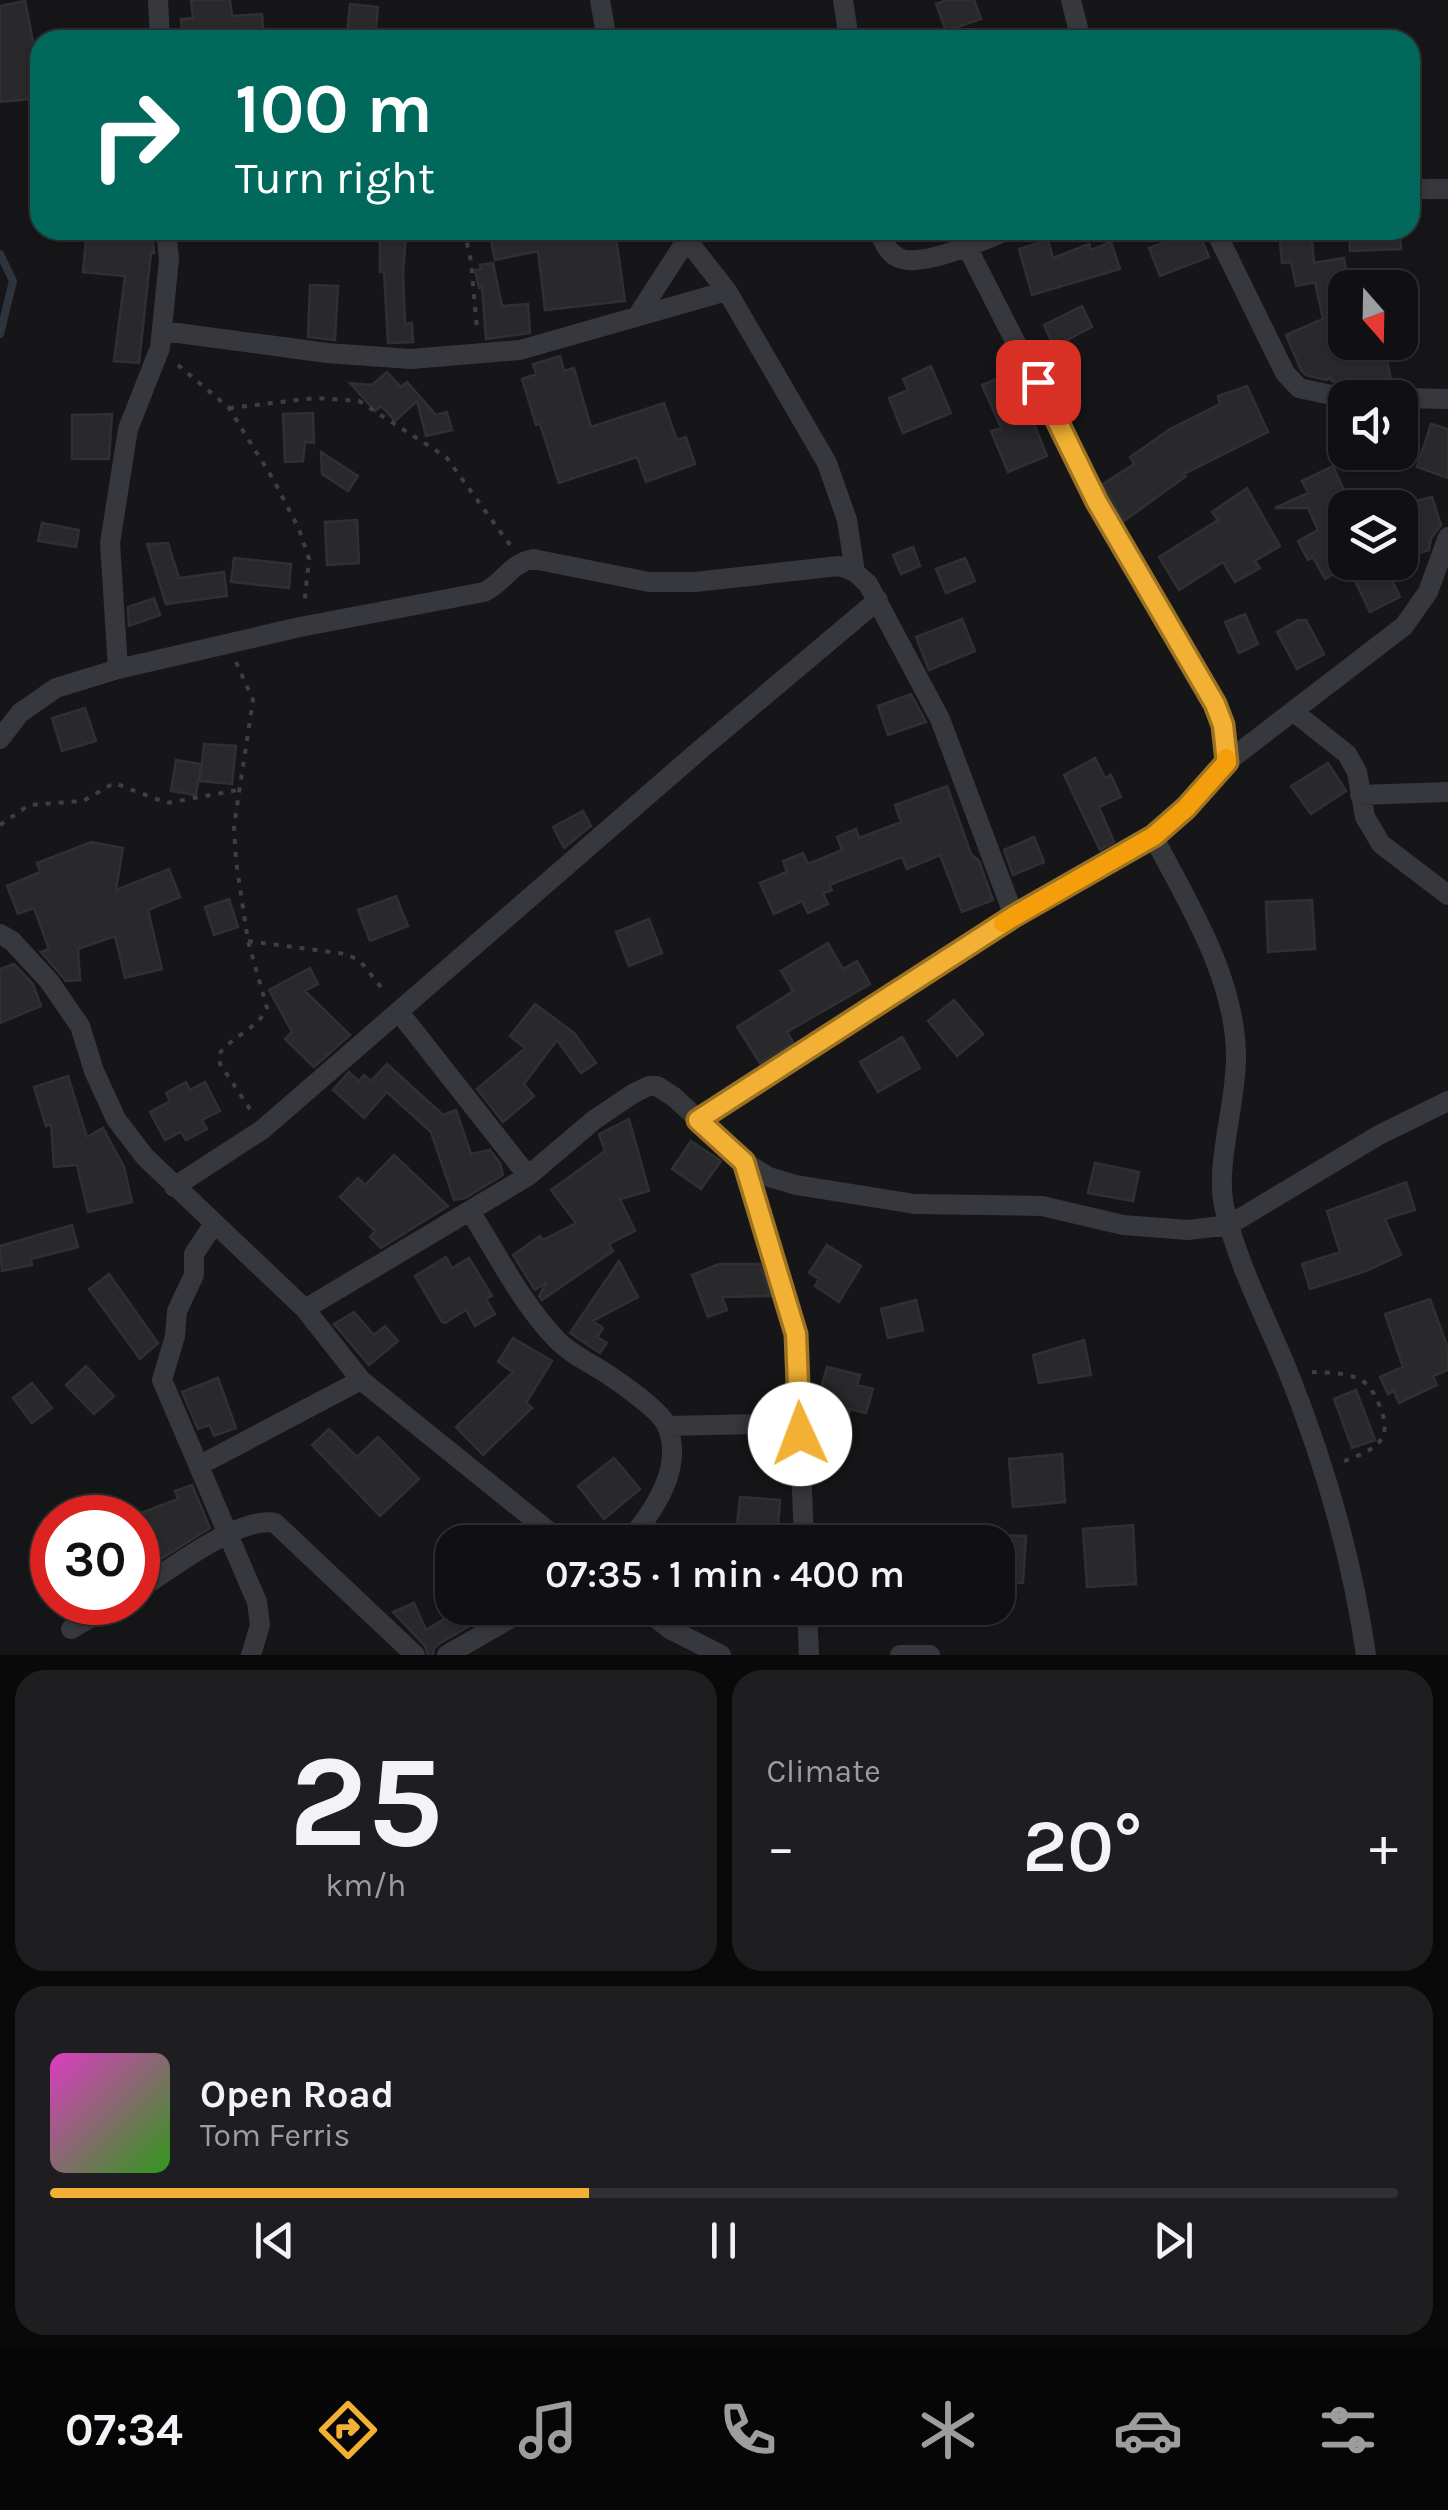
<!DOCTYPE html>
<meta charset="utf-8">
<style>
:root{--surface:#101012;--page:#1e1e20;--text:#f1f3f6;--muted:#9c9d9f;--line:#303032;--accent:#f2b134}
body{margin:0;font-family:Karla,sans-serif;background:var(--page);color:var(--text);height:100vh;display:flex;flex-direction:column;font-size:38px;white-space:nowrap}
*{box-sizing:border-box;margin:0}
p{font-size:32px;color:var(--muted)}
.icon{flex:none;width:55px;height:55px;fill:none;stroke:currentColor;stroke-width:2;stroke-linecap:round;stroke-linejoin:round}
.map{position:relative;height:1655px;overflow:hidden}
.sheet{display:flex;flex-direction:column;gap:15px;padding:15px;background:#09090a;flex:1}
.sheet>*{flex:none}
.top-card{position:absolute;left:30px;top:30px;width:1390px;height:210px;border-radius:30px;box-shadow:0 2px 8px #0004,0 0 0 2px var(--line);background:#00695c;color:#fff;overflow:hidden}
.needle{width:65px;rotate:160deg}
.tools{position:absolute;left:1328px;top:270px;display:grid;gap:20px}
.tools a{display:grid;place-items:center;width:90px;height:90px;border-radius:20px;background:var(--surface);box-shadow:0 2px 8px #0004,0 0 0 2px var(--line);font-size:50px}
.speed{position:absolute;left:30px;top:1495px;display:flex;gap:20px;font-size:50px;font-weight:700;text-align:center}
.speed>*{display:grid;place-content:center;width:130px;height:130px;border-radius:50%;background:var(--surface);box-shadow:0 2px 8px #0004,0 0 0 2px var(--line);line-height:1}
.speed .limit{border:15px solid #d22;background:#fff;color:#111}
.pin{position:absolute;display:grid;place-items:center;width:85px;height:85px;color:#fff;margin:-42px;border-radius:20px;box-shadow:0 5px 15px #0006}
.me{position:absolute;width:110px;margin:-55px;rotate:358deg;stroke-linejoin:round;filter:drop-shadow(0 0 8px #0008)}
.turn{display:flex;align-items:center;gap:35px;height:210px;padding:0 40px;font-size:45px}
.turn .icon{width:130px;height:130px;stroke-width:2.5}
.turn b{display:block;font-size:70px;line-height:85px}
.big{font-size:75px;font-weight:600;line-height:1.1}
.sheet .tile{flex:1;display:flex;flex-direction:column;justify-content:center;gap:15px;min-width:0;padding:0 35px;border-radius:30px;background:var(--page)}
.sheet .dial{align-items:center;gap:0}
.dial b{font-size:130px;line-height:1}
.song{display:flex;align-items:center;gap:30px}
.cover{width:120px;height:120px;border-radius:15px;background:linear-gradient(135deg,hsl(310 70% 55%),hsl(110 70% 35%))}
.played{height:10px;border-radius:5px;background:linear-gradient(90deg,var(--accent) 40%,var(--line) 40%)}
.keys{display:flex;justify-content:space-around;direction:ltr}
.heat{display:flex;justify-content:space-between;align-items:center;font-size:55px;direction:ltr}
.sheet .tiles{flex:1;display:grid;gap:15px;grid-template-columns:1fr 1fr}
.tile:last-child{grid-column:span 2}
.trip{position:absolute;left:435px;top:1525px;width:580px;height:100px;border-radius:30px;background:var(--surface);box-shadow:0 2px 8px #0004,0 0 0 2px var(--line);font-weight:600;line-height:100px;text-align:center}
.menu{display:flex;height:160px;justify-content:space-around;align-items:center;background:#060607;color:var(--muted)}
.menu .icon{width:70px;height:70px}
.menu .on{color:var(--accent)}
.menu b{font-size:45px;color:var(--text)}
.map>svg:first-child{display:block}
.lines{fill:none;stroke-linecap:round;stroke-linejoin:round}
.stream{stroke:#2c353c;stroke-width:8}
.building{fill:#29292c;stroke:#303034;stroke-width:2.5}
.path{stroke:#3d3f44;stroke-width:4;stroke-dasharray:5 8;stroke-linecap:butt}
.minor{stroke:#37383d;stroke-width:20}
.route-casing{stroke:#9d7322;stroke-width:25}
.route{stroke:#f2b134;stroke-width:18}
.slow{stroke:#f59e0b;stroke-width:18}
</style>
<div class="map">
<svg width="1448" height="1655" viewBox="0 0 1448 1655">
<rect width="100%" height="100%" fill="#161618"/>
<g class="lines">
<!-- stream -->
<path class="stream" d="M0,254l13,27 -13,53"/>
</g>
<!-- building -->
<path class="building" d="M191,0h39l2,16 30,-2 2,26h-81l-2,-21 12,-1z
M947,0h27l7,19 -35,12 -10,-27z
M25,1l11,55h4v42l-40,4v-96z
M350,4l28,3 -3,31 -28,-3z
M87,230h65l2,23h-3l-12,110 -25,-2 11,-85 -42,-4z
M489,230h126l10,71 -80,9 -7,-59 -43,9z
M1198,230l11,27 -49,19 -11,-28z
M1279,230h32l3,33 30,-5 5,30h-4v54h38l9,42 -20,5 -1,-5 -17,4 -22,-7 -1,-3 -5,2 -20,-5 -5,-5 -15,-35 37,-16 -8,-37 -19,4 -5,-24 -9,1z
M1349,230h51l1,19 -51,2z
M380,234h26l-3,38 2,52 7,-1 1,19 -25,1 -4,-71h-4z
M1048,240l5,18 36,-14 2,6 20,-8 9,27 -88,26 -13,-46z
M493,263l9,43 26,-2 2,29 -44,6 -4,-52 -3,1 -4,-18 6,-1 -1,-4z
M310,285l28,1 -3,54 -27,-3z
M1082,306l10,21 -38,20 -10,-22z
M560,356l4,15 10,-3 17,59 73,-24 13,37 9,-3 9,27 -49,18 -9,-25 -78,26 -19,-59 -4,1 -14,-46 14,-5 -3,-10z
M931,366l20,47 -48,20 -14,-35 19,-8 -5,-11z
M1015,371l16,33 -4,2 20,50 -39,16 -17,-41 10,-3 -19,-43z
M387,372l14,15 6,-5 29,33 11,-3 5,18 -26,6 -9,-35 -22,20 -14,-15 -6,5 -25,-28 22,2z
M1247,386l21,46 -84,42 2,2 -62,45 -21,-37 31,-20 -4,-7 40,-28 50,-25 -2,-8z
M313,413l1,30 -9,-1 -2,19 -18,1 -2,-48z
M112,414l-3,45h-37v-44z
M1431,424l17,5v49l-31,-11z
M321,452l37,24 -10,15 -26,-17z
M1333,466l19,42h-22l15,28v32l-20,11 -12,-22 -5,3 -10,-19 20,-11 -10,-22h-33l33,-15 -6,-12z
M1247,488l33,58 -25,15 5,7 -25,14 -12,-20 -44,28 -20,-33 59,-37 -6,-8z
M1432,497l9,28 -10,13 -2,12 -29,9v-54z
M357,520l2,43 -32,2 -2,-43z
M42,523l37,7 -3,17 -38,-6z
M168,543l11,35 45,-6 3,24 -61,8 -19,-60z
M913,547l7,19 -19,8 -8,-19z
M234,558l57,6 -2,24 -58,-6z
M965,558l10,23 -29,12 -10,-24z
M1346,562h37l17,35 -30,15z
M154,598l6,17 -31,11 -1,-19z
M1245,614l13,30 -19,9 -14,-31z
M962,619l13,32 -46,19 -13,-33z
M1298,620h8l18,34 -27,15 -20,-37z
M911,694l15,28 -38,13 -10,-29z
M85,708l11,33 -34,10 -10,-33z
M204,744l32,2 -4,38 -32,-3z
M1095,758l10,20 6,-3 10,22 -22,10 15,35 -14,8 -36,-75z
M176,760l25,4 -5,31 -25,-4z
M1328,763l18,28 -35,23 -20,-28z
M947,786l24,68 8,7 14,39 -31,12 -22,-57 -33,14 -5,-12 -73,28 3,5 -9,3 5,11 -20,9 -6,-12 -28,13 -14,-31 27,-11 -4,-11 20,-8 5,11 34,-14 -5,-13 19,-8 3,9 42,-16 -6,-17z
M583,811l8,15 -27,22 -11,-21z
M1034,837l10,25 -31,13 -9,-25z
M91,842l32,6 -7,42 53,-21 11,28 -32,13 14,59 -37,9 -10,-42 -37,13 2,31 -14,1 -25,-29 8,-3 -15,-41 -16,6 -11,-28 33,-14 -3,-9z
M396,896l12,30 -38,15 -12,-31z
M229,899l9,28 -24,8 -9,-28z
M1312,900l3,49 -47,3 -2,-50z
M649,919l13,34 -33,13 -13,-34z
M828,943l15,26 14,-8 13,23 -83,48 6,10 -33,21 -23,-36 56,-36 -12,-20z
M14,964l19,20 8,22 -41,17v-54z
M310,968l8,16 -13,7 45,44 -36,32 -29,-28 7,-7 -23,-42z
M954,1000l29,34 -26,22 -29,-35z
M535,1004l39,29 22,30 -15,10 -24,-33 -33,44 10,12 -31,26 -26,-33 48,-41 -15,-12z
M902,1037l18,31 -42,24 -18,-30z
M387,1064l56,51 13,-5 15,44 19,-4 10,13 3,12 -38,23 -11,2 -23,-68 -44,-40 -23,26 -31,-28 16,-18 10,9 5,-6 7,6z
M68,1076l19,61 16,-9 21,39 8,35 -44,10 -11,-47 -23,2 -3,-43 -5,2 -12,-39z
M186,1082l4,8 15,-8 15,29 -18,9 5,9 -21,11 -5,-8 -16,8 -15,-28 20,-11 -4,-8z
M629,1119l20,72 -29,8 15,32 -26,13 4,7 -71,49 -3,-4 8,-14 -12,8 -22,-35 27,-19 3,4 33,-17 -25,-33 54,-39 -6,-17z
M691,1141l30,20 -20,28 -29,-20z
M394,1155l54,51 -67,42 -11,-11 5,-6 -35,-34 18,-19 7,7z
M1095,1163l44,9 -6,29 -45,-8z
M1406,1182l9,28 -30,9 16,36 -35,16 -56,18 -8,-25 38,-12 -13,-41z
M72,1225l6,22 -47,12 1,6 -30,6 -2,-25z
M827,1245l34,21 -22,36 -24,-16 4,-7 -10,-6z
M446,1257l6,11 17,-10 23,38 -6,3 9,15 -20,12 -9,-16 -21,13 -3,-1 -27,-46z
M619,1261l19,36 -45,24 10,7 -6,9 10,6 -7,10 -30,-20z
M719,1264h41l10,32 -48,1 5,13 -19,7 -16,-42z
M109,1274l49,69 -18,16 -51,-70z
M1430,1299l18,49v22l-15,6 4,9 -38,18 -5,-12 -6,3 -8,-17 23,-10 -18,-53z
M916,1300l7,30 -35,8 -7,-29z
M354,1312l20,23 11,-9 13,15 -29,24 -35,-41z
M513,1338l39,23 -26,42 6,5 -49,47 -27,-28 57,-55 -15,-10z
M1084,1340l7,35 -52,8 -6,-28z
M86,1366l28,30 -20,18 -28,-29z
M827,1367l33,8 -3,10 16,4 -7,24 -16,-4 -2,10 -33,-9z
M218,1378l18,50 -22,8 -4,-11 -12,4 -16,-37z
M32,1383l20,25 -20,15 -19,-25z
M1356,1390l19,50 -23,8 -18,-49z
M329,1429l28,28 21,-20 41,42 -39,37 -68,-71z
M1062,1454l3,48 -52,5 -4,-48z
M614,1458l26,31 -36,30 -26,-33z
M192,1485l18,43 -65,41 -7,-9v-46l40,-15 -3,-8z
M740,1497l40,3 -3,38 -41,-3z
M1133,1525l3,59 -49,3 -4,-58z
M998,1535l28,1 -3,47 -25,-1z
M414,1603l12,27 36,-22h39l-61,35 -6,5 -1,7h-5l-3,-9 -32,-34z"/>
<g class="lines">
<!-- path -->
<path class="path" d="M368,230l9,3
M464,230l7,31 6,69
M178,365l51,43 44,71 26,50 10,30 -5,47
M229,408l86,-10 44,3 87,56 64,88
M236,662l17,38 -19,126 2,35 12,80 19,67c-8,20 -35,28 -48,46l1,10 32,48
M0,825l29,-20 54,-4 31,-18 53,20 71,-13
M248,941l98,13 14,7 25,31
M1312,1372c15,1 33,0 47,7 9,4 15,14 19,23 18,40 -3,47 -36,60"/>
<!-- minor -->
<path class="minor" d="M158,0l2,40
M600,0l7,40
M843,0l6,40
M1071,0l10,40
M1410,189h38
M679,230l48,61 100,172 20,57 8,52
M878,230c6,12 10,25 24,29 25,7 82,-19 106,-29
M1215,230l70,143 14,15 46,10
M967,247l130,255 118,202 8,21 4,37
M638,315l48,-74
M163,331l164,22 84,6 109,-9 207,-59
M1400,398l48,1
M118,669l-8,-126 18,-114 32,-81 9,-89 -3,-29
M1294,712l53,42 10,18 8,45 16,27 67,51
M0,739l20,-26 36,-25 62,-19 182,-42 184,-35c20,-9 26,-29 49,-33l116,23h46l144,-16 16,6 13,12 72,135 74,197
M1360,795l88,-3
M1153,836c35,67 82,141 83,219 1,46 -21,109 -12,151 13,57 41,110 63,163 37,92 65,188 79,286
M0,934l12,7 37,40 31,45 14,45 22,48 29,38 160,152 56,71 201,162
M399,1012l129,164
M698,1119l316,-203 139,-80 34,-29 40,-45 177,-136 24,-34 20,-55
M744,1162l52,172 8,208
M174,1187l89,-58 438,-380 177,-149
M470,1211c27,43 51,91 86,128 14,15 35,24 51,35 15,10 51,35 59,50 20,42 -13,88 -38,118
M213,1225l-19,29v21l-17,36 -2,25 -13,44 95,222 3,23 -9,30
M305,1309l223,-133 66,-56 40,-27 15,-7h8l17,11 70,65 25,15 27,8 119,19 127,2 81,19 65,5 41,-5 150,-90 69,-34
M667,1426l93,-2 11,-3 28,-23
M200,1465l161,-85
M138,1590c30,-19 102,-75 137,-67l140,132
M643,1608l27,21 51,26
M807,1608l2,47
M71,1629l47,-27
M447,1655l81,-47
M900,1655h30"/>
</g>
<g class="lines">
<!-- route casing -->
<g class="route-casing">
<path id="route" d="M800,1434l-4,-100 -52,-172 -46,-42 316,-204 140,-80 32,-28 41,-46 -4,-37 -8,-21 -118,-202 -59,-120"/>
</g>
<!-- route -->
<use href="#route" class="route"/>
<!-- slow -->
<path class="slow" d="M1003,923l151,-87 32,-28 41,-46 -1,-4"/>
</g>
</svg>
<div class="tools">
<a><svg class="needle" viewBox="-14 -14 28 28"><path d="M0-13l5 13h-10z" fill="#e53935"/><path d="M0 13l5-13h-10z" fill="#9c9d9f"/></svg></a>
<a><svg class="icon" aria-label="sound" viewBox="0 0 24 24"><path d="M4 9h4l5-4v14l-5-4H4zM17 9q2 3 0 6"/></svg></a>
<a><svg class="icon" aria-label="layers" viewBox="0 0 24 24"><path d="M12 4l9 5-9 5-9-5zM3 14l9 5 9-5"/></svg></a>
</div>
<div class="speed"><div class="limit">30</div></div>
<div class="pin" style="left:1038px;top:382px;background:#d93025"><svg class="icon" aria-label="arrive" viewBox="0 0 24 24"><path d="M6 21V4h12l-3 4 3 4H6"/></svg></div>
<svg class="me" style="left:800px;top:1434px" viewBox="-20 -20 40 40"><circle r="19" fill="#fff"/><path d="M0-13L10 11 0 6-10 11z" fill="#f2b134"/></svg>
<div class="trip">07:35 · 1 min · 400 m</div>
<div class="top-card">
<div class="turn"><svg class="icon" aria-label="right" viewBox="0 0 24 24"><path d="M7 20v-9h11M14 6l5 5-5 5"/></svg><div><b>100 m</b>Turn right</div></div>
</div>
</div>
<section class="sheet">
<div class="tiles">
<div class="tile dial"><b>25</b><p>km/h</p></div>
<div class="tile"><p>Climate</p>
<div class="heat"><a>−</a><b class="big">20°</b><a>+</a></div>
</div>
<div class="tile">
<div class="song"><i class="cover"></i><div><b>Open Road</b><p>Tom Ferris</p></div></div>
<div class="played"></div>
<div class="keys"><svg class="icon" aria-label="previous" viewBox="0 0 24 24"><path d="M18 5L8 12l10 7zM5 5v14"/></svg><svg class="icon" aria-label="pause" viewBox="0 0 24 24"><path d="M8 5v14M16 5v14"/></svg><svg class="icon" aria-label="next" viewBox="0 0 24 24"><path d="M6 5l10 7-10 7zM19 5v14"/></svg></div>
</div>
</div>
</section>
<nav class="menu">
<b>07:34</b>
<svg class="icon on" aria-label="directions" viewBox="0 0 24 24"><path d="M12 3l9 9-9 9-9-9zM9 14v-3h6M13 9l2 2-2 2"/></svg>
<svg class="icon" aria-label="music" viewBox="0 0 24 24"><path d="M9 18V5l10-2v13"/><circle cx="6" cy="18" r="3"/><circle cx="16" cy="16" r="3"/></svg>
<svg class="icon" aria-label="phone" viewBox="0 0 24 24"><path d="M5 4h4l2 5-3 2q2 4 5 5l2-3 5 2v4C11 20 4 13 5 4z"/></svg>
<svg class="icon" aria-label="climate" viewBox="0 0 24 24"><path d="M12 3v18M4 7l16 10M4 17L20 7"/></svg>
<svg class="icon" aria-label="car" viewBox="0 0 24 24"><path d="M5 17H2v-5l4-1 3-4h7l3 4 3 1v5h-3M9 17h6M6 11h13"/><circle cx="7" cy="17" r="2"/><circle cx="17" cy="17" r="2"/></svg>
<svg class="icon" aria-label="filters" viewBox="0 0 24 24"><path d="M4 7h16M4 17h16"/><circle cx="9" cy="7" r="2"/><circle cx="15" cy="17" r="2"/></svg>
</nav>
